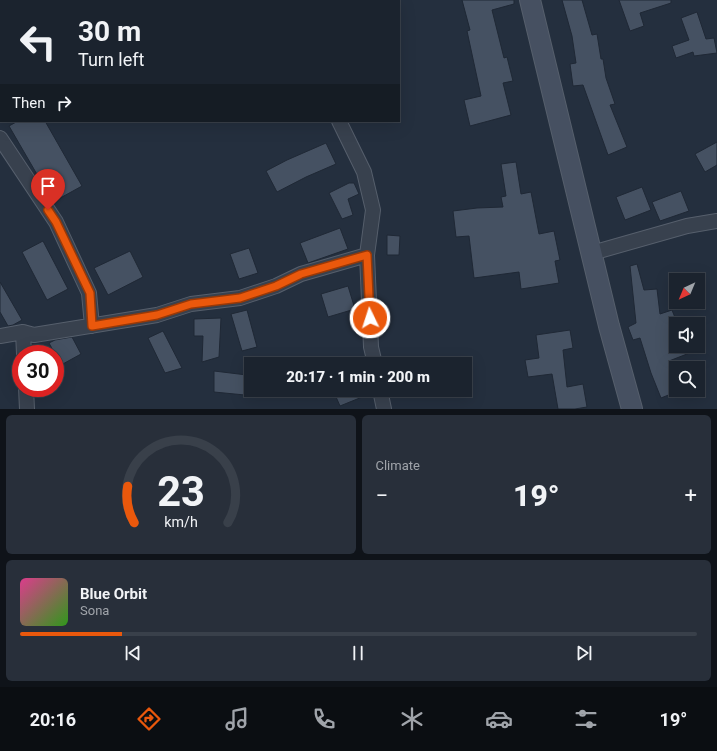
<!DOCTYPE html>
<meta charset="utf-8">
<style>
:root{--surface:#1b232e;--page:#282f3a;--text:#f1f3f6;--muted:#a0a4aa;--line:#39404a;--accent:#ea580c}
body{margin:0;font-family:Roboto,sans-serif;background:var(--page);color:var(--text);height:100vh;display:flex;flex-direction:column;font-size:15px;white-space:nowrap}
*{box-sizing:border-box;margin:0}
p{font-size:13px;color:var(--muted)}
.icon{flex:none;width:22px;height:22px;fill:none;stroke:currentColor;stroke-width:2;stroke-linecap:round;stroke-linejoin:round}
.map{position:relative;height:409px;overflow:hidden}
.sheet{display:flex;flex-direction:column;gap:6px;padding:6px;background:#0f1319;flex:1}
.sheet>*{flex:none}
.hud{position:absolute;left:0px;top:0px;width:400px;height:122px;box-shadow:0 4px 16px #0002,0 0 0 1px var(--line);background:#1b232e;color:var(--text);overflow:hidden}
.needle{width:26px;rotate:224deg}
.tools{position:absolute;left:669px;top:273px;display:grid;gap:8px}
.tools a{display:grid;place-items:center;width:36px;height:36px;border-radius:0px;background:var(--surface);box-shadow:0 4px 16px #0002,0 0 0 1px var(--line);font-size:20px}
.speed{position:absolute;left:12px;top:345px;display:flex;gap:8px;font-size:20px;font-weight:700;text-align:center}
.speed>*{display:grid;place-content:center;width:52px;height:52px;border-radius:50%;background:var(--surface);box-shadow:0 4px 16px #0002,0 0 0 1px var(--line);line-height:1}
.speed .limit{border:6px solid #d22;background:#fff;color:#111}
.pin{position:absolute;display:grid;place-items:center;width:34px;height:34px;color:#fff;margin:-41px -17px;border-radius:50% 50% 50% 0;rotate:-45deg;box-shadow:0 0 4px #0007}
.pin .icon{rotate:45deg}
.me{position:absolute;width:44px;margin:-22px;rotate:356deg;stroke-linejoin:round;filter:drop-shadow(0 0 3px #0008)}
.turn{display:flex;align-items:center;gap:14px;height:84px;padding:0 12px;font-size:18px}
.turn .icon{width:52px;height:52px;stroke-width:2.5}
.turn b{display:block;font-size:28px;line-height:34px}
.then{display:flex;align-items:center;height:38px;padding:0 12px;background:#0003;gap:8px;font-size:15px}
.big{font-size:30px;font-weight:800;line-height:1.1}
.sheet .tile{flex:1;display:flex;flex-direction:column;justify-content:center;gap:6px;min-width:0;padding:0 14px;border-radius:6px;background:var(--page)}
.sheet .dial{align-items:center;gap:0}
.dial svg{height:104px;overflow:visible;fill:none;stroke:var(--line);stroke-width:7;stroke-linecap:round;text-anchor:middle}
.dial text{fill:var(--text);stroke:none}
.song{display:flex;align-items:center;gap:12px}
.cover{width:48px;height:48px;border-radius:6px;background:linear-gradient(135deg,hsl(330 70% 55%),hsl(110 70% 35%))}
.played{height:4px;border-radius:2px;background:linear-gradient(90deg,var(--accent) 15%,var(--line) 15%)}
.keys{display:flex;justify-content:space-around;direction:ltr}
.heat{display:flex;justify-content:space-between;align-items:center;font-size:22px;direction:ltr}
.sheet .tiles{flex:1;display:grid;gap:6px;grid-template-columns:1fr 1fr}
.tile:last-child{grid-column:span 2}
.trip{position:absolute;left:244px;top:357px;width:228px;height:40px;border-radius:0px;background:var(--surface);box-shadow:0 4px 16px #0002,0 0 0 1px var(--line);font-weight:800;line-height:40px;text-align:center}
.tab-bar{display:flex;height:64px;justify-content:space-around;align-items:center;background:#0b0e12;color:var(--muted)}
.tab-bar .icon{width:28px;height:28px}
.tab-bar .current{color:var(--accent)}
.tab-bar b{font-size:18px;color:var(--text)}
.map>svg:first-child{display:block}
.building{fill:#455162;stroke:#1f2835}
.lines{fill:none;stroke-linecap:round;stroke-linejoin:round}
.minor-casing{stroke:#565f6c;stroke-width:16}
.secondary-casing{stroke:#565f6c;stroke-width:22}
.minor{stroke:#38414e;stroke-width:14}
.secondary{stroke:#465061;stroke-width:20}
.route-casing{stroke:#983908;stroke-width:10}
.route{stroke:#ea580c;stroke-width:7}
</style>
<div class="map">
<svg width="717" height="409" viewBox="0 0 717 409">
<rect width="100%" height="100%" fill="#242f3e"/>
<!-- building -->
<path class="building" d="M462,0h52v4l-22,6 12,48 3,-1 6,24 -10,2 8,32 -41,11 -6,-26 17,-4 -14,-65 3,-1z
M562,0h20l10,35 5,-1 4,25h2l3,19 9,26 -5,1 17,42 -19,8 -25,-70 -10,1 -3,-22 6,-1 -4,-27z
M619,0h52v3l-31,10 4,13 -14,5z
M697,12l9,27 8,-1 3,15 -23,3 -1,-4 -17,6 -4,-12 17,-6 -8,-22z
M18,121h27l37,65 -29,16 -44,-76z
M717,142v23l-12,7 -10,-18z
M326,143l10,21 -30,13 -29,15 -11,-21 21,-11z
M516,162l5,32 10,-2 8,42 15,-3 6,29 -5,1 4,22 -38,6 -2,-17 -45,6 -5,-42 -13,1 -3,-26 24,-3 26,-1 -2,-10 5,-1 -5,-32z
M349,183h5l5,11 -11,5 5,16 -11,4 -13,-26z
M642,187l9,23 -26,10 -9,-23z
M681,191l8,20 -29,10 -8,-19z
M340,228l8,21 -40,14 -8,-20z
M387,235l13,1 -1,19h-12z
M43,241l25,48 -21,11 -25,-48z
M249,248l9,25 -19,6 -9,-25z
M130,251l13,26 -35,18 -14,-27z
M637,264l7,26 13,-1 3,25 12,-4 4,10v26h29v1l-36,14 7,19v12l-15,6 -10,-25 -11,-35 -7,2 -5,-13 8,-4 -6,-57z
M0,282l22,38 -9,5 -5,1 -8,-14z
M348,286l7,23 -27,8 -7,-23z
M247,310l10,37 -15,4 -11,-37z
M221,318l-2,39 -17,5 1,-26h-9v-17z
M570,330l3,18 -10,2 4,37 16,-3 4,23 -12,2h-17l-6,-35 -24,3 -3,-17 14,-2 -3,-23z
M163,331l19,37 -17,5 -17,-35z
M72,337l9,17 -20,11 -12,-22 6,-3z
M214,371l33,4 -2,20 -31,-3z
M333,390h39v3l-32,13z"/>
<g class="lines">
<!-- minor casing -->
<g class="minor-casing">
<path id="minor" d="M298,0v1
M155,1l7,-1
M0,107l1,-2
M339,121l25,51 9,38 -6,45 4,92 4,17
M0,138l56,84 33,71 3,33
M592,253l95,-27 30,-5
M23,332l11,3 123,-20 34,-11 49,-6 36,-12 25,-12 66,-19
M0,336l23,-4 1,22
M26,388l1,21
M380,390l4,19"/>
</g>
<!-- secondary casing -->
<g class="secondary-casing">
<path id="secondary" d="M530,0l79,326 23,83"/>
</g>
<!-- minor -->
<use href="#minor" class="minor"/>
<!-- secondary -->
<use href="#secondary" class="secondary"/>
</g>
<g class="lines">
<!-- route casing -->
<g class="route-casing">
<path id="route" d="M48,210l8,12 34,71 2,33 65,-11 34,-11 49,-6 36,-12 25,-12 66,-19 3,63"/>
</g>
<!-- route -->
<use href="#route" class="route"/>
</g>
</svg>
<div class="tools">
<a><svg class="needle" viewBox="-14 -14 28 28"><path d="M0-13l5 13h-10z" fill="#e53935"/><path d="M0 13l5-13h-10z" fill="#a0a4aa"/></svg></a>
<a><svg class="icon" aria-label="sound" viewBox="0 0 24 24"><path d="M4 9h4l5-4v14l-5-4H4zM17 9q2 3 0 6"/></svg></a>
<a><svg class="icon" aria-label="search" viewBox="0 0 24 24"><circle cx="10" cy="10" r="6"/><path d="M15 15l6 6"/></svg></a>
</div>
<div class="speed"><div class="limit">30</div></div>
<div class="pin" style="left:48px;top:210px;background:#d93025"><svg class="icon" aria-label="arrive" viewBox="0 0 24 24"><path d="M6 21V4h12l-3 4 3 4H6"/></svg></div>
<svg class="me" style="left:370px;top:318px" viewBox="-20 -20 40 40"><circle r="17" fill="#ea580c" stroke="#fff" stroke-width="3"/><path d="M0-11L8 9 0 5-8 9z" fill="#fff"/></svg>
<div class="trip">20:17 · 1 min · 200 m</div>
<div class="hud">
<div class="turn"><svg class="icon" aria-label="left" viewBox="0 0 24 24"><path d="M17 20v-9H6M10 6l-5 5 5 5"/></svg><div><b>30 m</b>Turn left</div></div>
<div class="then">Then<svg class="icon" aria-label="right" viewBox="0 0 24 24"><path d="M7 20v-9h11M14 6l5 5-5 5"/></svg></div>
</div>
</div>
<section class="sheet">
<div class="tiles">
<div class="tile dial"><svg viewBox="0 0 100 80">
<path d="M14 69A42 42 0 1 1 86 69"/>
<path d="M14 69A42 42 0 0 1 9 41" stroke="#ea580c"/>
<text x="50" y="56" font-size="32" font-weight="700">23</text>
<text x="50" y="72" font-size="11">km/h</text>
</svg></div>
<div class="tile"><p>Climate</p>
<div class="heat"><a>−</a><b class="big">19°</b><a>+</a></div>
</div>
<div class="tile">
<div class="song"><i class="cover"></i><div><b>Blue Orbit</b><p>Sona</p></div></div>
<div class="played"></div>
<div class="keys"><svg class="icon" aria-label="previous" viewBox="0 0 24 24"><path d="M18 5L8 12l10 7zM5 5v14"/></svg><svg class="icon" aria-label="pause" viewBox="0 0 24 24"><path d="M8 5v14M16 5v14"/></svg><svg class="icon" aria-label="next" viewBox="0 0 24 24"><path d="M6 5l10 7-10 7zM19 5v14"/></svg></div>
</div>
</div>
</section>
<nav class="tab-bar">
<b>20:16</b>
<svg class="icon current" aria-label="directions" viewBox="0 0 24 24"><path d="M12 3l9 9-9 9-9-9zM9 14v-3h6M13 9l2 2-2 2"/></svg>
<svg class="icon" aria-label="music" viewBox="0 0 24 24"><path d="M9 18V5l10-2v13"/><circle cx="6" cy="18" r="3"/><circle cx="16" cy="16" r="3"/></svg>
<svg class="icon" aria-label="phone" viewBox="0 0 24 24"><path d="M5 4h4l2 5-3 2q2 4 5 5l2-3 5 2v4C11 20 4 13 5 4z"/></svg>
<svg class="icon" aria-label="climate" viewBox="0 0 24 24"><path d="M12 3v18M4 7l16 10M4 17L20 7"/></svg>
<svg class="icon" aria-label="car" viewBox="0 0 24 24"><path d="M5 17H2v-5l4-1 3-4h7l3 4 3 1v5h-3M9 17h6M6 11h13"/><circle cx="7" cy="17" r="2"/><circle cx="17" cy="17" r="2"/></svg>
<svg class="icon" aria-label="filters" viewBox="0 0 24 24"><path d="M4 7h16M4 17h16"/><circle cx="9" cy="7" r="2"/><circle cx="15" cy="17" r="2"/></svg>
<b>19°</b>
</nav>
